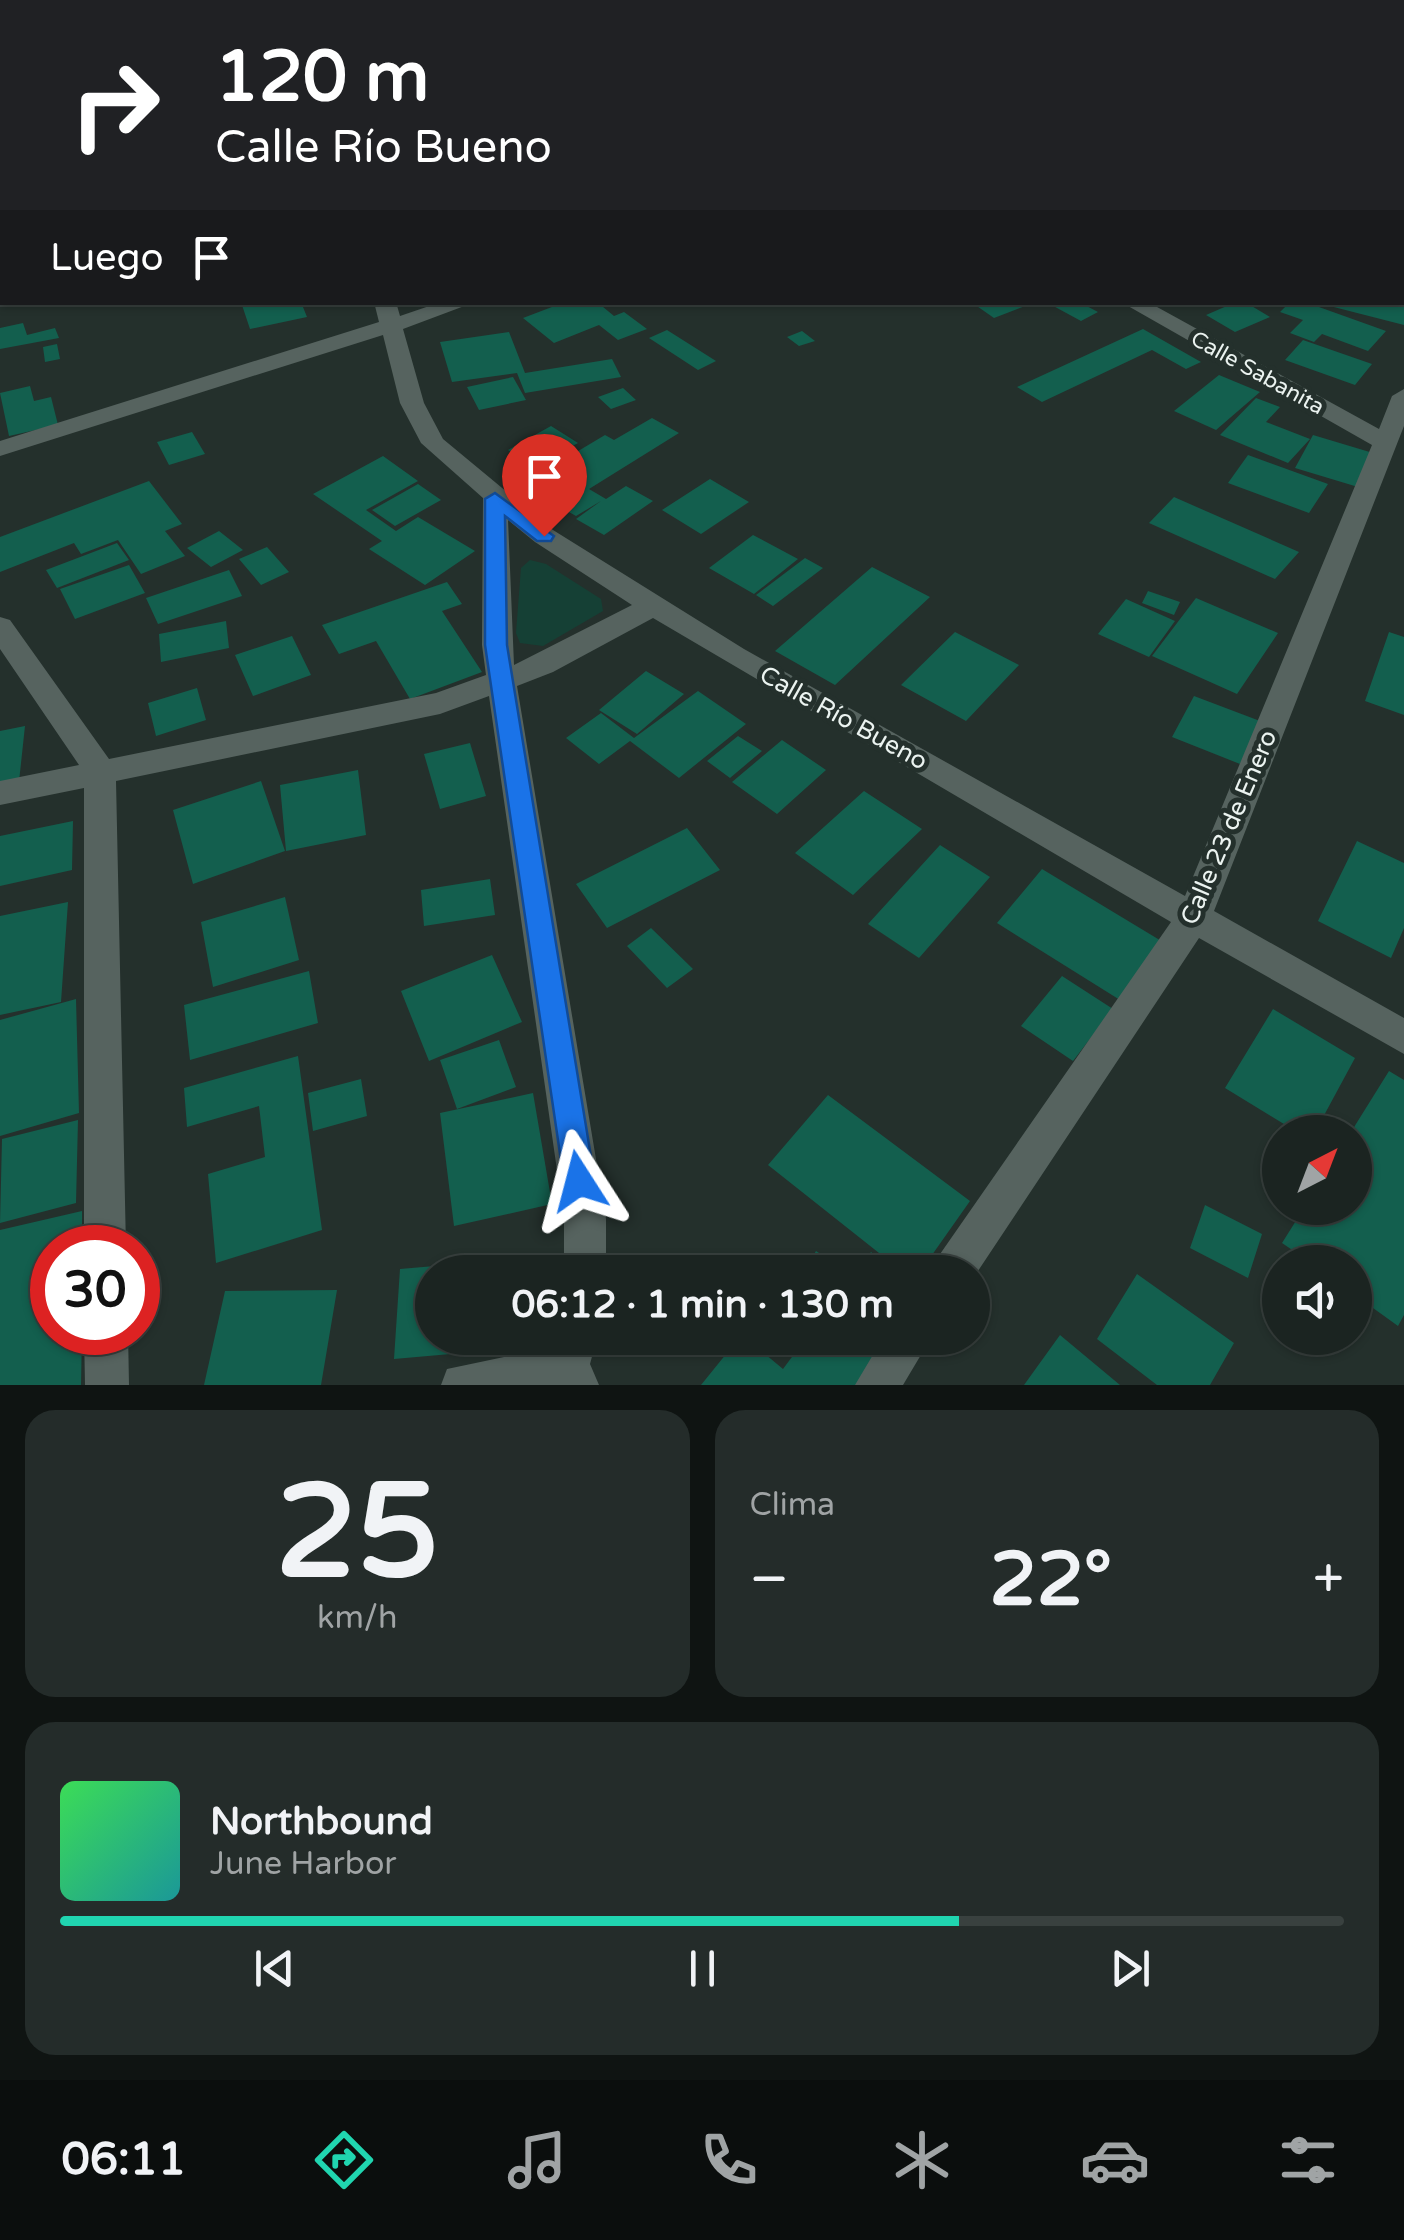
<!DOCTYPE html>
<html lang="es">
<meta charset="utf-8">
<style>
:root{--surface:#1b2421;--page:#242c2a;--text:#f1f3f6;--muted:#a0a4a5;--line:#39413f;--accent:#20d5b0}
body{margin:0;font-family:"Varela Round",sans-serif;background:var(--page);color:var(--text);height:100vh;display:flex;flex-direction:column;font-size:38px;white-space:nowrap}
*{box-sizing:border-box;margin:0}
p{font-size:32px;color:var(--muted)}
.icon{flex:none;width:55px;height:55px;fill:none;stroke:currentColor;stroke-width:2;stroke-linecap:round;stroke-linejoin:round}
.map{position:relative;height:1385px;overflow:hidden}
.panel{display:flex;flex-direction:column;gap:25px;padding:25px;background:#0f1412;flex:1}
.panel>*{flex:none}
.banner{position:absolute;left:0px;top:0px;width:1405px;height:305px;box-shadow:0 2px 8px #0004,0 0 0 2px var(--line);background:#202124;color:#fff;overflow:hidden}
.needle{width:65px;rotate:42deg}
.tools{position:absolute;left:1262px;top:1115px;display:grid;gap:20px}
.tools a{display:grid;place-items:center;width:110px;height:110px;border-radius:50%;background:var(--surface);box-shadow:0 2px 8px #0004,0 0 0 2px var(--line);font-size:50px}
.speed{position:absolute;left:30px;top:1225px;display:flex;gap:20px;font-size:50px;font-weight:700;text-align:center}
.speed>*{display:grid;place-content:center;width:130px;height:130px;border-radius:50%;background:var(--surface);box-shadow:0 2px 8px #0004,0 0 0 2px var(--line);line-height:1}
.speed .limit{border:15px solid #d22;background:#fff;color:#111}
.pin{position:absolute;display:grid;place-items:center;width:85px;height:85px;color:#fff;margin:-102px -42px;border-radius:50% 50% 50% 0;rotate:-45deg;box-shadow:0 0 10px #0007}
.pin .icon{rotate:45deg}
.me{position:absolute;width:110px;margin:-55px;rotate:351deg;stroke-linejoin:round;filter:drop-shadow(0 0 8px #0008)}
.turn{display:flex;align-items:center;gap:35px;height:210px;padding:0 50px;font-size:45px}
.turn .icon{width:130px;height:130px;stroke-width:2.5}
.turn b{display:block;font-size:70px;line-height:85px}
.then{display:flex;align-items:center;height:95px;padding:0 50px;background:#0003;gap:20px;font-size:38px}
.big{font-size:75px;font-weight:700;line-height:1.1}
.panel .tile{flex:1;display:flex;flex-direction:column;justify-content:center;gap:15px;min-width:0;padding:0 35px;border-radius:30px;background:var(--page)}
.panel .dial{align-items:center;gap:0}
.dial b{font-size:130px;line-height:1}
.song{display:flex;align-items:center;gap:30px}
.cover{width:120px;height:120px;border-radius:15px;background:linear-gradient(135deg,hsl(130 70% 55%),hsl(180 70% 35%))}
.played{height:10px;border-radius:5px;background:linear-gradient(90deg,var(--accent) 70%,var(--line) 70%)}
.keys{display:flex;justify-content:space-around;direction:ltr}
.heat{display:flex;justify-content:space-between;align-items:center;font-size:55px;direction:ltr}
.panel .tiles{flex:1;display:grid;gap:25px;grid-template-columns:1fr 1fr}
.tile:last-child{grid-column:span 2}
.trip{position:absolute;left:415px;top:1255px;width:575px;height:100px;border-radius:50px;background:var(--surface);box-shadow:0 2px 8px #0004,0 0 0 2px var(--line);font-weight:700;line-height:100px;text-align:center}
.tab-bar{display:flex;height:160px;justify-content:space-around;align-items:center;background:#0b0e0d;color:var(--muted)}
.tab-bar .icon{width:70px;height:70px}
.tab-bar .selected{color:var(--accent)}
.tab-bar b{font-size:45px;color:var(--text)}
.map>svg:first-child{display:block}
.green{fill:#154035}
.building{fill:#135f4e}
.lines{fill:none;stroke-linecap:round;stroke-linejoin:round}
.minor{fill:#56635f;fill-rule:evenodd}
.route{fill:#1a73e8;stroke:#114b97;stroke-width:2.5}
.labels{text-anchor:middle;stroke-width:10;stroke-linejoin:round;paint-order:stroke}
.far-street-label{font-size:22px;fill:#ebf3f0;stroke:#24302c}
.street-label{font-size:25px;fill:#ebf3f0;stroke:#24302c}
</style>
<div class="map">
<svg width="1404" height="1385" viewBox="0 0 1404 1385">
<rect width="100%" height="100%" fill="#24302c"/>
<!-- green -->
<path class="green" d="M530,560l16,4 55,35 2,12 -60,35 -23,-3 -4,-10 5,-65z"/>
<!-- building -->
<path class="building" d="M241,302h60l6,15 -57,12z
M565,302h32l17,14 10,-4 23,17 -29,11 -19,-15 -45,18 -31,-25z
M971,302h62v1l-39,15z
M1046,302h33l19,10 -17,9z
M1236,302h9l25,15 -35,15 -29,-17z
M1290,302h15l81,29 -18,20 -46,-17 -8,8 -24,-9 13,-13 -23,-8z
M1322,302h82v23l-82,-21z
M23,323l4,12 28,-7 4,10 -59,11v-21z
M1143,329l58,33 -15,7 -34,-19 -110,52 -25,-15z
M667,330l49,31 -18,9 -49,-32z
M802,331l13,10 -16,5 -12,-9z
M509,332l16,41 87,-14 9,18 -96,16 -8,-20 -65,9 -12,-40z
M1303,340l69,24 -17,21 -70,-25z
M57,344l3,15 -15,3 -2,-15z
M1219,375l41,17 -44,38 -42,-19z
M513,377l13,23 -47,10 -12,-23z
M30,386l4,15 17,-4 7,28 -49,11 -9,-43z
M623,388l13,12 -25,9 -13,-12z
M1256,398l24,9 -14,15 44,17 -22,24 -68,-28z
M652,418l27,15 -90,56 17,10 20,-13 27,15 -49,34 -28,-16 25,-18 -25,15 -16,-9 23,-14 -40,-21 62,-37 9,5z
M551,426l27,17 -44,24 -26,-17z
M192,432l13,22 -36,11 -12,-23z
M1313,435l60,18 -15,34 -63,-19z
M1248,455l80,29 -19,29 -81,-30z
M383,456l35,25 -52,29 30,21 22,-14 57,34 -50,34 -56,-36 13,-8 -69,-47z
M710,479l39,23 -48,32 -39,-24z
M149,481l33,43 -17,7 20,25 -44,18 -23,-34 -37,14 -7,-11 -74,29v-35z
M418,484l23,16 -46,26 -23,-16z
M1174,497l125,55 -24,27 -126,-56z
M219,531l24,19 -32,17 -24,-19z
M753,535l45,24 -44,35 -45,-26z
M117,543l12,17 -72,28 -11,-18z
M267,547l22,25 -28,13 -22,-26z
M805,558l18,10 -50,38 -17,-11z
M129,565l16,28 -70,26 -15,-30z
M872,567l58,30 -95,88 -60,-34z
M229,570l13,26 -84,28 -12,-26z
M447,582l15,22 -20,7 40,61 -72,27 -34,-58 -37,13 -17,-29z
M1148,591l32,11 -6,13 -32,-12z
M1196,598l82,35 -41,61 -85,-38z
M1126,599l49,22 -26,36 -51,-23z
M226,621l3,27 -68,14 -2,-28z
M955,632l64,33 -53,56 -65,-36z
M1389,632l15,5v78l-39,-14z
M292,636l19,39 -58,21 -18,-41z
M646,671l38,23 -47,40 -38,-24z
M197,688l9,32 -50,16 -8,-33z
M698,691l48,33 -67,54 -49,-37 -31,23 -33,-26 35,-25 33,25z
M1194,696l66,25 -20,43 -68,-27z
M25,726l-7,65 -18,3v-63z
M738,736l24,15 -32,27 -23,-17z
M782,740l44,30 -49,44 -45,-32z
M470,743l16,53 -46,13 -16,-55z
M358,770l8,65 -80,16 -6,-66z
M261,781l24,70 -92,33 -20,-74z
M864,791l58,38 -69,66 -58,-42z
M73,821l-1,49 -72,16v-50z
M687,828l33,42 -113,58 -31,-44z
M1357,841l47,22v65l-13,30 -73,-37z
M940,845l50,32 -71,81 -51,-34z
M1042,869l121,73 -43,58 -123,-77z
M490,879l5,36 -71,11 -3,-36z
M285,897l14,63 -86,27 -12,-65z
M68,902l-7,100 -61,13v-99z
M651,928l42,41 -26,19 -40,-42z
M492,955l30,67 -93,39 -28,-70z
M309,971l9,52 -128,37 -6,-55z
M1062,976l51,33 -40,52 -52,-35z
M76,999l3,114 -79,23v-116z
M1273,1009l82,49 -40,74h-18l-72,-44z
M499,1040l17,47 -59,22 -17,-49z
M298,1056l24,174 -106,33 -8,-89 57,-17 -6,-51 -72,21 -3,-39z
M1389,1071l15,9v235l-6,11 -43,-31v-33h-45l-28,-19 22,-35h51v-76h-4z
M361,1079l6,37 -54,15 -5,-38z
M533,1093l19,111 -98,22 -14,-113z
M828,1095l142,106 -50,71h-17l-135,-107z
M78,1120l-2,83 -76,20 2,-84z
M1205,1205l57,29 -14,44 -58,-30z
M82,1211v37h-30v84h30l-1,53h-81v-155z
M816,1251l32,21h-45z
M871,1252l26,20h-41z
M517,1259v13h-85v66h85v10l-123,11 6,-90z
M1137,1274l97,69 -24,42h-53l-60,-46z
M337,1290l-16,95h-117l21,-94z
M1060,1335l60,50h-96z
M739,1338h7l37,31 23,-31h84l-33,47h-156z"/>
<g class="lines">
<!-- minor -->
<path class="minor" d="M1030,0h19l2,2h-19z
M0,113h2v10h-2z
M1402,158h2v12l-2,-1z
M374,302h22l4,14 41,-14h34l-72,27 21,74 19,36 110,91 191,119 441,247 187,-451 -251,-143h27l231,127 13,-33 12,-7v37l-190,485 190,107v36l-205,-116 -227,342v-8h-40l6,-15 233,-335 -518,-304 -100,54 -36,14 89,533v53h-42v-53l-75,-523 -49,18 -324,67 10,467h-42v-460l-84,17v-24l79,-16 -79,-116v-32l10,3 99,139 327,-66 50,-18 -4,-30 1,-147 -62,-55 -21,-40 -17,-68 -383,121v-15l379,-119zM508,520l27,22 97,63 -118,60z
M84,1332h44l1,53h-44z
M553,1338h44l-7,26 9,21h-158l6,-16 104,-22z
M883,1338h48l-28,47h-48z"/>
</g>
<!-- route -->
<path class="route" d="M495,493l59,43 -3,5h-14l-32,-25 2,129 88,536 -5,11 -11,4 -11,-4 -4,-11 -79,-536v-146z"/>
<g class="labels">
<!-- far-street labels -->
<g class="far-street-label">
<text transform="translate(1258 372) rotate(29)" y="8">Calle Sabanita</text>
</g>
<!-- street labels -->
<g class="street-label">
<text transform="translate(844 717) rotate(29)" y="9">Calle Río Bueno</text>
<text transform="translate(1228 827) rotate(-67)" y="9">Calle 23 de Enero</text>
</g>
</g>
</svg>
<div class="tools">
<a><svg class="needle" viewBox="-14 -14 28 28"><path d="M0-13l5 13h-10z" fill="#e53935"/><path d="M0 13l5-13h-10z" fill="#a0a4a5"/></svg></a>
<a><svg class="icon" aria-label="sound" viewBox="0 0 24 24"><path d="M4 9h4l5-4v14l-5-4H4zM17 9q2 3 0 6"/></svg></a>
</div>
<div class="speed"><div class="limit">30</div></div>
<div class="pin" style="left:544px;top:536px;background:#d93025"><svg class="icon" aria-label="arrive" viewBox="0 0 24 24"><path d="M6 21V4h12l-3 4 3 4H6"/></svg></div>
<svg class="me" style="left:579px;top:1181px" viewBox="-20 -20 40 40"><path d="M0-17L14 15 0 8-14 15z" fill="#1a73e8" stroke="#fff" stroke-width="4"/></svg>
<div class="trip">06:12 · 1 min · 130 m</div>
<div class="banner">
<div class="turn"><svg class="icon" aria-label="right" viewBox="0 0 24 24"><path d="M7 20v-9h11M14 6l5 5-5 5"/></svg><div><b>120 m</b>Calle Río Bueno</div></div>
<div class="then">Luego<svg class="icon" aria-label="arrive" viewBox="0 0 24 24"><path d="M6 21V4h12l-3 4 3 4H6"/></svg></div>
</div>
</div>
<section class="panel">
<div class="tiles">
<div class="tile dial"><b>25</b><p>km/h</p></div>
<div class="tile"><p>Clima</p>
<div class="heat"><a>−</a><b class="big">22°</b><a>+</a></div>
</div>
<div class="tile">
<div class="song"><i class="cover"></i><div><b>Northbound</b><p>June Harbor</p></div></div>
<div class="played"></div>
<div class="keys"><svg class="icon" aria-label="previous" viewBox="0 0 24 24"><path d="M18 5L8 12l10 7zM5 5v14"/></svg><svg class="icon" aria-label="pause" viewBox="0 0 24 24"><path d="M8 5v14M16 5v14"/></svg><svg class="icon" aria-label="next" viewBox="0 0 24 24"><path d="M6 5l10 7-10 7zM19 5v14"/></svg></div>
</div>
</div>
</section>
<nav class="tab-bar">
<b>06:11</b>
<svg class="icon selected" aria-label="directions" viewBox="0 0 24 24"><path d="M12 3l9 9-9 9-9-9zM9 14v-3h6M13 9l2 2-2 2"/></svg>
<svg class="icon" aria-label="music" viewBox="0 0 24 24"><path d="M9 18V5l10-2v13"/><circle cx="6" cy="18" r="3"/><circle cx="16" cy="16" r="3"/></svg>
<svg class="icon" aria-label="phone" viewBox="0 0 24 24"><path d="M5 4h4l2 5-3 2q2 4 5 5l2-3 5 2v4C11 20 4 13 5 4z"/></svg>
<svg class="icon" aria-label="climate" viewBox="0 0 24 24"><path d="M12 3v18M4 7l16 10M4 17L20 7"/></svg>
<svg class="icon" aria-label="car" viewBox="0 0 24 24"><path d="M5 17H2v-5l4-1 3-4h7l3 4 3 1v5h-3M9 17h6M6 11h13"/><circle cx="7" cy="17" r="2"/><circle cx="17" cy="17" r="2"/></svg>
<svg class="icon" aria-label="filters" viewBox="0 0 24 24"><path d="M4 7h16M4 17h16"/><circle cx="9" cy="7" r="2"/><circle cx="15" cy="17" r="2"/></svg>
</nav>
